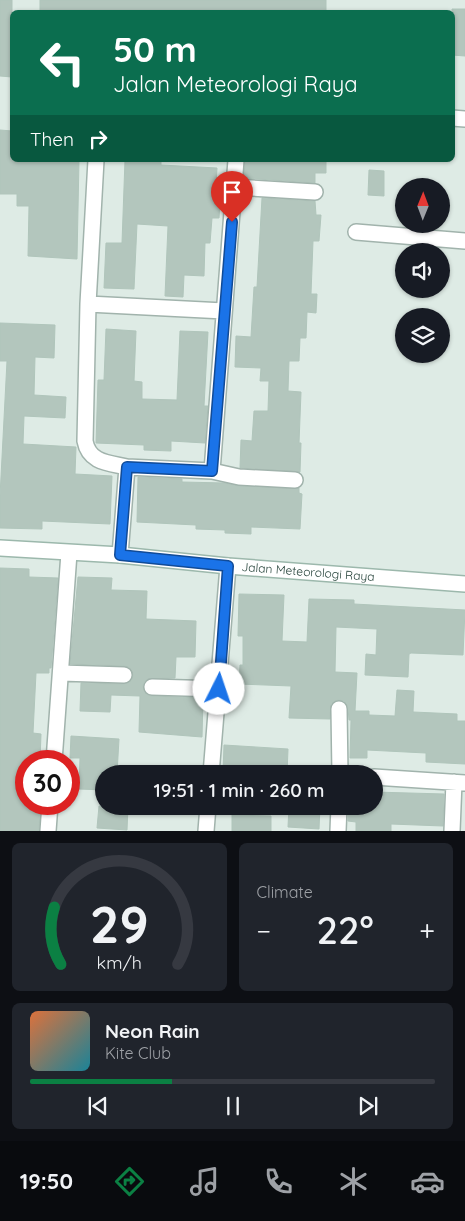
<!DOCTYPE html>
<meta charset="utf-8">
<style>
:root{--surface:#171b24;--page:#20242c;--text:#f1f3f6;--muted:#9ea1a6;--line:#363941;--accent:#0b8043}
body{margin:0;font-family:Quicksand,sans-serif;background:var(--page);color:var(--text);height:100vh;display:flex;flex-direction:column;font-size:19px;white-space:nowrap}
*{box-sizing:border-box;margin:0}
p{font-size:16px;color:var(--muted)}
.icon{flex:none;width:28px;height:28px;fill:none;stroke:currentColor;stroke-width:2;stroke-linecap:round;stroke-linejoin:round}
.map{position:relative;height:831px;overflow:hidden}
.details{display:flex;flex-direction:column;gap:12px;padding:12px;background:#0d0f14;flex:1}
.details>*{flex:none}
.hud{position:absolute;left:10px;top:10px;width:445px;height:152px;border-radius:8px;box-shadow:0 1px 4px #0004;background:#0b6e4f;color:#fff;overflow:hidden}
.needle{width:32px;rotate:1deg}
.controls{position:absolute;left:395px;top:178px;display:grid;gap:10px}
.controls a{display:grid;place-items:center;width:55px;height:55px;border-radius:50%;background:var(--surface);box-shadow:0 1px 4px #0004;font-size:25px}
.speed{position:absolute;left:15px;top:750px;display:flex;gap:10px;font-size:25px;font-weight:700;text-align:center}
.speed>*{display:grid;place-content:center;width:65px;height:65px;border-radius:50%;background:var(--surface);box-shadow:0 1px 4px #0004;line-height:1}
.speed .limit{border:8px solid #d22;background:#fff;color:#111}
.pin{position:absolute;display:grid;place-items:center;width:42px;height:42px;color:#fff;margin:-51px -21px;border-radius:50% 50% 50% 0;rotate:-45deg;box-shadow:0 0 5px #0007}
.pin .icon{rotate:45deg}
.me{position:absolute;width:55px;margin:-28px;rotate:4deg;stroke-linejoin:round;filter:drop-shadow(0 0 4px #0008)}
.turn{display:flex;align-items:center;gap:18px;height:105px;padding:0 20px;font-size:22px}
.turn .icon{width:65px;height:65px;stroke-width:2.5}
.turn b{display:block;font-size:35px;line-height:42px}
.then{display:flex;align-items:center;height:48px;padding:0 20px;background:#0003;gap:10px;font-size:19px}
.big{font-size:38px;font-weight:600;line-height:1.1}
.details .card{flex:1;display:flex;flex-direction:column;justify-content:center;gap:8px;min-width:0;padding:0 18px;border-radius:8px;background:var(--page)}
.details .dial{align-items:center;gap:0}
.dial svg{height:130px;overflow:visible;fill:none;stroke:var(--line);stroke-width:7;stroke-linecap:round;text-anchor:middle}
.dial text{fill:var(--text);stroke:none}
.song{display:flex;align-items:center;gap:15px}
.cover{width:60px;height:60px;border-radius:8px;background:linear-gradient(135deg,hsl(20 70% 55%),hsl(190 70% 35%))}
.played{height:5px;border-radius:2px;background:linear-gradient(90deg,var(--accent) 35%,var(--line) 35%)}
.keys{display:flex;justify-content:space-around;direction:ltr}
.heat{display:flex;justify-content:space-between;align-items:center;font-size:28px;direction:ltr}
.details .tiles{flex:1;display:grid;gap:12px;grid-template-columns:1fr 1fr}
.card:last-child{grid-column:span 2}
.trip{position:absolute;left:95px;top:765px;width:288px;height:50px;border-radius:25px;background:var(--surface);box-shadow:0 1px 4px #0004;font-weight:600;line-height:50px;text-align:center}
.tab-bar{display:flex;height:80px;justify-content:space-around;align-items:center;background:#090b0e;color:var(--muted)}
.tab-bar .icon{width:35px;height:35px}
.tab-bar .active{color:var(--accent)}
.tab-bar b{font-size:22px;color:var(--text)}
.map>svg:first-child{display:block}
.building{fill:#b3c6bd;stroke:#b0c5bb}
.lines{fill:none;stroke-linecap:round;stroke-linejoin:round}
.minor-casing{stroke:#a1b3ac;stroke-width:18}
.secondary-casing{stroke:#9cb8ac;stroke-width:18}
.minor{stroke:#fff;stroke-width:15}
.secondary{stroke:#fff;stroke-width:15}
.route-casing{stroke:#114b97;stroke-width:12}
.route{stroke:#1a73e8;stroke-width:9}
.labels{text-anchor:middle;stroke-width:4;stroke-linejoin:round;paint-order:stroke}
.street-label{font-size:12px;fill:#1e3c33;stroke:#eef7f3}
</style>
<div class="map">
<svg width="465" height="831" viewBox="0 0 465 831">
<rect width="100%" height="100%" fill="#deebe5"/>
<!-- building -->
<path class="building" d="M0,0h12v77l-12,-1z
M40,0h286v12h-253l-33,-1z
M452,9h13v47l-13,-1z
M0,130l12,1v29h67l-2,99 -49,-3 1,-50h-12v-12h-17z
M125,160h36v5l56,3 -2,33 5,1 -1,16h-7l-2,25h-5l-1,33 -20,-1 -1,22 -18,-1 3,-70 -31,-2 -3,65 -30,-1 2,-45h16z
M245,160h81v13h-11v10l-71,-5z
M369,170l15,1v25l-16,-1z
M262,198l53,3 1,14h5l-2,26h-6l-2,53h6l-1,19 -9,-1 -1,26h-6l-1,23h-10l-1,30 13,1 -2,51h2l-1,29 -60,-4 1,-28 11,1 2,-30h14l1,-30h-9l1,-13 -26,-1 1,-31 15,1 3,-50h3z
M0,323l55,2 -1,33 -19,-1 -1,38 32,2 -1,21 -41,-2 -1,28 53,3 -1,27 37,2 -2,48 -68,-3v8l-42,-1v-32l7,-135h-7z
M106,329l30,2 -2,50 8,1v17l35,1 3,-69 28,1 -4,74h4l-3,37 -34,-2v10l-27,-1v-5l-48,-2 2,-63h6z
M138,477l44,2v3l43,1 13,3 61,2v5l3,1 -2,35 -49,-2v7l-26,-1v-3l-29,-1v-4l-59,-3z
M0,568l29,1v8l29,1 -7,90h-2v5h-13l-3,60 8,1 -1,26h-14v44h11v7h3l-1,20h-39z
M78,577l34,1 -1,12 36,1 -1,28 50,2 -1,36h-19l-1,21 -27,1 -4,3 -1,5 4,8 5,1 51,2 -1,39 -63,-5 1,-36 -29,-1 -1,17 -30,-1 1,-28 43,1 8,-4 1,-5 -4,-8 -5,-1 -54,-2z
M239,594l45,1 -2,46 25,1 2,-43 45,1v4l111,6 -2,45 -52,-2 -2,1 -1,23 -43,-2 1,-21 10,1 1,-26 -41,-2 -1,45 22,1 -2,38h14v4l26,1 2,-26 17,1 -1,21 44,2v7h8v43l-39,-2v-9l-59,-3v8h-17l1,-38h-2l-1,-12 -4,-7 -6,-1 -7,4 -1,15 -41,-1 2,-32 -52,-2 1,-19h3v-29h-5z
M71,736l48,3 -2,35h-13v16l-25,-1 1,-31h-10z
M224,745l64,4 -1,25 -64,-1z
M374,792l70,2 -1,32 -52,-2v7h-35v-9l-8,-1 1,-15h25z
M99,806l29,1 -1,23 -30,-2z
M289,806h31l-1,23 -31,-2z
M232,815l39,1v15h-39z"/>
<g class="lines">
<!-- minor casing -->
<g class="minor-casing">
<path id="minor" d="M452,118l13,1
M96,160l-8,144 -3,137c4,22 24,22 42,26l-7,88
M235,187l80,5
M356,232l109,9
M88,304l136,7
M127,467l85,4 27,6 56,3
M212,471l24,-311
M61,673l63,2
M152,687l67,2
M339,709l1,65
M54,761l15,-208
M211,774l17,-208
M374,777l91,6
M48,831l2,-27
M206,831l2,-25
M338,831l1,-25
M452,831l2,-49"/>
</g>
<!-- secondary casing -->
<g class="secondary-casing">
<g id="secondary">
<path id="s1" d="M0,548l120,7 108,11 237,18"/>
</g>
</g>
<!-- minor -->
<use href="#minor" class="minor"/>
<!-- secondary -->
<use href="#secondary" class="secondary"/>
</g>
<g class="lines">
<!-- route casing -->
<g class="route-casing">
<path id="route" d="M219,689l9,-123 -108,-11 7,-88 85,4 20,-249"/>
</g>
<!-- route -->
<use href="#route" class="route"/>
</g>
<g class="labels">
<!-- street labels -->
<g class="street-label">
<text dy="4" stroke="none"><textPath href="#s1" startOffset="309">Jalan Meteorologi Raya</textPath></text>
</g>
</g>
</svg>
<div class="controls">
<a><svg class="needle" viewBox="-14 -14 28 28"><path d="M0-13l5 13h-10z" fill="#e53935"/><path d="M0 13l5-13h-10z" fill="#9ea1a6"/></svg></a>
<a><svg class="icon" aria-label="sound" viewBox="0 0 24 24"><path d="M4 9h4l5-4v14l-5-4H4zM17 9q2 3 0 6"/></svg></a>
<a><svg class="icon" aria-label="layers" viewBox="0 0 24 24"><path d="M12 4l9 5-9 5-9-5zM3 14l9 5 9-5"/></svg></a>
</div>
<div class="speed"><div class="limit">30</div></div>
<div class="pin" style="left:232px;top:222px;background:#d93025"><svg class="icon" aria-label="arrive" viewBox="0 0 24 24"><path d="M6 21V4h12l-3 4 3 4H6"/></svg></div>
<svg class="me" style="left:219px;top:689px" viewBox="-20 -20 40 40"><circle r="19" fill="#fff"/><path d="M0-13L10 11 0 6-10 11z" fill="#1a73e8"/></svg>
<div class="trip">19:51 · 1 min · 260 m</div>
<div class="hud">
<div class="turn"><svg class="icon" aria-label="left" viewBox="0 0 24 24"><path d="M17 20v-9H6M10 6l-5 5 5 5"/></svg><div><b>50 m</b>Jalan Meteorologi Raya</div></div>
<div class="then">Then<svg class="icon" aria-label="right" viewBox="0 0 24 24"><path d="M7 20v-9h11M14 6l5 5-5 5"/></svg></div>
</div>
</div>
<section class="details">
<div class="tiles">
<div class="card dial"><svg viewBox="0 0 100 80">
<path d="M14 69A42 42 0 1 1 86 69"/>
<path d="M14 69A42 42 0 0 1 10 34" stroke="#0b8043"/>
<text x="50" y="56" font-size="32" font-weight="700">29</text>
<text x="50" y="72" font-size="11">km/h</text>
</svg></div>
<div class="card"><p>Climate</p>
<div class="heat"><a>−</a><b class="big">22°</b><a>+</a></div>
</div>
<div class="card">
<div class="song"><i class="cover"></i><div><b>Neon Rain</b><p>Kite Club</p></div></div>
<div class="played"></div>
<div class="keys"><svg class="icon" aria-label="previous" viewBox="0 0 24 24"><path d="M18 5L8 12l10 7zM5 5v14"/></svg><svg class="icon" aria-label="pause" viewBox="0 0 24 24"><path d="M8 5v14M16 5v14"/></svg><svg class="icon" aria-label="next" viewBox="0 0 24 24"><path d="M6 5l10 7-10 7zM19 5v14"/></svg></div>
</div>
</div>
</section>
<nav class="tab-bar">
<b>19:50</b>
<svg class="icon active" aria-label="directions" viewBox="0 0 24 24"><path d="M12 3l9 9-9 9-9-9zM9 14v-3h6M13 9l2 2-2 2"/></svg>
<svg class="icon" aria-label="music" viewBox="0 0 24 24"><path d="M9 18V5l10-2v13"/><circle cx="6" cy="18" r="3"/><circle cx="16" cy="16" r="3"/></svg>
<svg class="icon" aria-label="phone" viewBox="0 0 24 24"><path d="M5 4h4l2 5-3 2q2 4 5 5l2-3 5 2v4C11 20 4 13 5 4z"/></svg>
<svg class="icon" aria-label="climate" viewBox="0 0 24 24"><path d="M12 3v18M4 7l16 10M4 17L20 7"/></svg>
<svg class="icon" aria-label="car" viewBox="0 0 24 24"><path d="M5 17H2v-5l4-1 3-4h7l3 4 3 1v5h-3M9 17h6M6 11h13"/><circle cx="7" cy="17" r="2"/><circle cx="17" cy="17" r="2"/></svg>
</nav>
